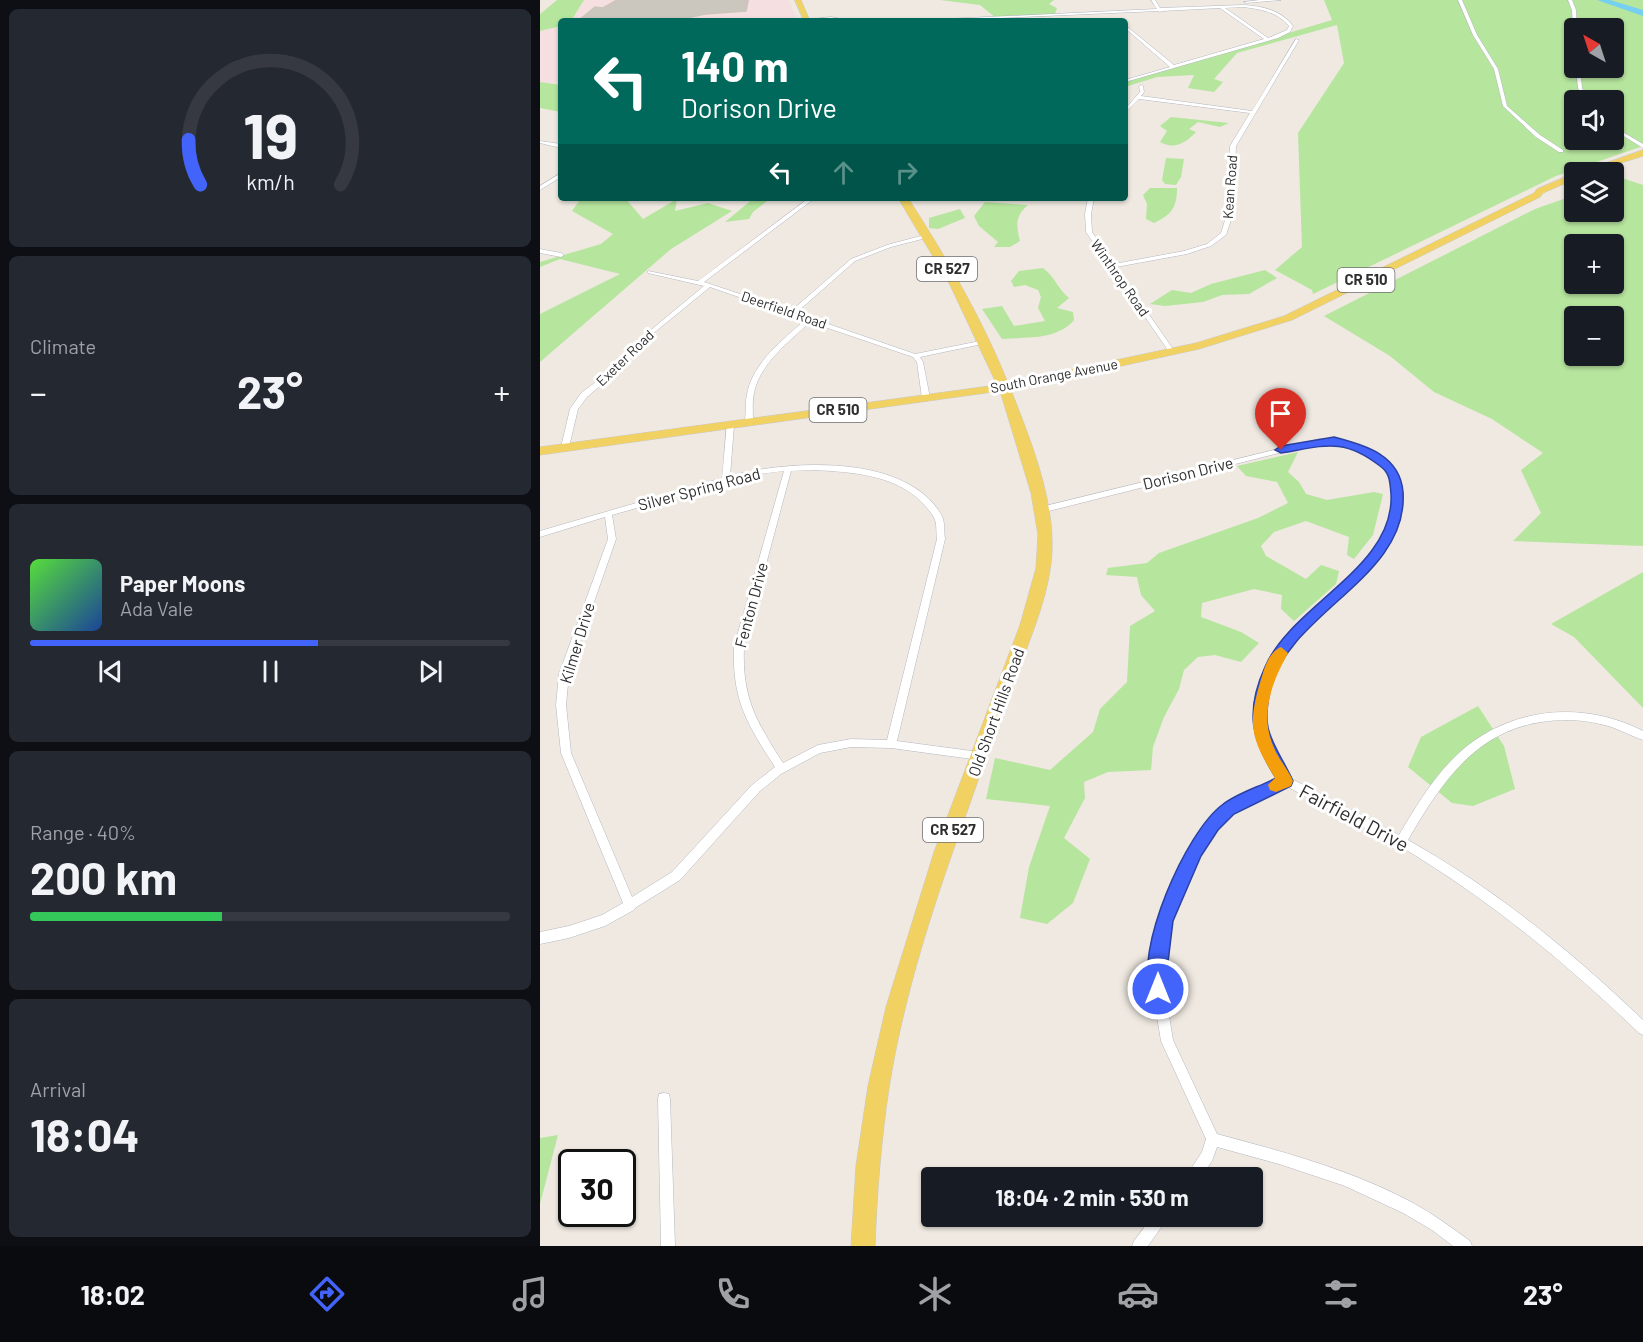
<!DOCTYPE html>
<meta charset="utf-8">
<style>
:root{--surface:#171b24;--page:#242831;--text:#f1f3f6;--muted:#9ea1a6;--line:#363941;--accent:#4264fb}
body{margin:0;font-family:Barlow,sans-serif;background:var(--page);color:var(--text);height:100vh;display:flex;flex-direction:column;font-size:22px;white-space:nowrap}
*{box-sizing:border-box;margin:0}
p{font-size:20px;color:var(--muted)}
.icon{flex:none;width:33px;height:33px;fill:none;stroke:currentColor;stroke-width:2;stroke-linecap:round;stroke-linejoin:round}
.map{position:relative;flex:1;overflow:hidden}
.details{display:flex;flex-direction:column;gap:9px;padding:9px;background:#0d0f14;width:540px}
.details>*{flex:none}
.hud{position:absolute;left:18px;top:18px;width:570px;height:183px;border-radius:6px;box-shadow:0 2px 4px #0004;background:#00695c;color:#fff;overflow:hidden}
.needle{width:39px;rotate:321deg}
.controls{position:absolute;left:1024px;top:18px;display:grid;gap:12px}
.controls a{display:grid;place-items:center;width:60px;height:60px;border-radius:6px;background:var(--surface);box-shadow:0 2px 4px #0004;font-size:30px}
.speed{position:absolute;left:18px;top:1149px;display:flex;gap:12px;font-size:30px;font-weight:700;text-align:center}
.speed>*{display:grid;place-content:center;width:78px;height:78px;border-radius:50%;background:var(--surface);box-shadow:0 2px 4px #0004;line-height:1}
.speed .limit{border:3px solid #111;border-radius:9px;background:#fff;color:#111}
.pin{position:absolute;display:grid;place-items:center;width:51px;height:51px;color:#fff;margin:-62px -26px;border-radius:50% 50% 50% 0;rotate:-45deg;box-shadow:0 0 6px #0007}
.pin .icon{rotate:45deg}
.me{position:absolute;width:66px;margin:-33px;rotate:0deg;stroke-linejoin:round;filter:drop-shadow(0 0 4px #0008)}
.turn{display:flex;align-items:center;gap:21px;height:126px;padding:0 24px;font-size:27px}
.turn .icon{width:78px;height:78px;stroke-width:2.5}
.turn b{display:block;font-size:42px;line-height:51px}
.lanes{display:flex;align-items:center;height:57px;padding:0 24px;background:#0003;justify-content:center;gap:30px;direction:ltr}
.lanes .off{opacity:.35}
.big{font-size:45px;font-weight:700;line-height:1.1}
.details .widget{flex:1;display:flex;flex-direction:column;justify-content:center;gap:9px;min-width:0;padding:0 21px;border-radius:9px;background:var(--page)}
.details .dial{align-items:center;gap:0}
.dial svg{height:156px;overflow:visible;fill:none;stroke:var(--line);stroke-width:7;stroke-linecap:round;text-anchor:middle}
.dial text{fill:var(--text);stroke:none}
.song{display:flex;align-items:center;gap:18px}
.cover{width:72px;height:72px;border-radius:9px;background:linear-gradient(135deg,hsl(110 70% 55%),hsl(220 70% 35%))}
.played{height:6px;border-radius:3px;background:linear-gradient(90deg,var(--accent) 60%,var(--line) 60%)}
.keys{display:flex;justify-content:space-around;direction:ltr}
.heat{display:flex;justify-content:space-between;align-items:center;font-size:33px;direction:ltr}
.charge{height:9px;border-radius:4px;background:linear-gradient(90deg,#34c759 40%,var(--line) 0)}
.trip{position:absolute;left:381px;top:1167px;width:342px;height:60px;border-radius:6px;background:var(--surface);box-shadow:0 2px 4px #0004;font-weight:700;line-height:60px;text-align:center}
.menu{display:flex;height:96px;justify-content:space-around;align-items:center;background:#090b0e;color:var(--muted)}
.menu .icon{width:42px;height:42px}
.menu .current{color:var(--accent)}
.menu b{font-size:27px;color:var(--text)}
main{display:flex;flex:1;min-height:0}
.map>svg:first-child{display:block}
.medical{fill:#f5dfe0}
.green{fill:#b6e59e;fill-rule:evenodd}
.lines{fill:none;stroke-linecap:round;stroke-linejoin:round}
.river{fill:#75cff0;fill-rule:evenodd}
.building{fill:#cbc7bf;stroke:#cbc5ba;stroke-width:1.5}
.minor-casing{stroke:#b4b7c1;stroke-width:1}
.primary-casing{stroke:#c9c9c9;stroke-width:1}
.minor{fill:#fff;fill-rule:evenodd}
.primary{fill:#f2d163;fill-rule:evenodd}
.route{fill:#4264fb;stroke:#2b41a3;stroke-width:1.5}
.slow{fill:#f59e0b}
.labels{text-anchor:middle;stroke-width:6;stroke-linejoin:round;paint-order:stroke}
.far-street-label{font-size:14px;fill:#2e2e2e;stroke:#fff}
.shield{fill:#fff;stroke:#6d6d6d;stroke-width:1.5}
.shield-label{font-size:15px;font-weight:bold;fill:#2e2e2e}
.street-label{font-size:16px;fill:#2e2e2e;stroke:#fff}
.near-street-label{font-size:20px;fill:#2e2e2e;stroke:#fff}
</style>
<main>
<section class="details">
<div class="widget dial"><svg viewBox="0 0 100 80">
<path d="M14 69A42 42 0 1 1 86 69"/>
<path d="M14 69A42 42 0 0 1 8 46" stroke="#4264fb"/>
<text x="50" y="56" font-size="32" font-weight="700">19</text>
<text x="50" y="72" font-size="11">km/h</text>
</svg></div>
<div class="widget"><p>Climate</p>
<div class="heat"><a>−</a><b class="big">23°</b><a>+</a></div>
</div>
<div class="widget">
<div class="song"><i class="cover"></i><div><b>Paper Moons</b><p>Ada Vale</p></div></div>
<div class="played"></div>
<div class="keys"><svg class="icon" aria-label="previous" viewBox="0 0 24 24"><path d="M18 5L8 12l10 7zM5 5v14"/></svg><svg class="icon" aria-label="pause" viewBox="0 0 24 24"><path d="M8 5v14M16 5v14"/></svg><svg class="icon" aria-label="next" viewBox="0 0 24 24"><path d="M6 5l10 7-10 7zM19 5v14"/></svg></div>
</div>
<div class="widget"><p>Range · 40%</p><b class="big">200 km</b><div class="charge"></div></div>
<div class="widget"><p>Arrival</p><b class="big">18:04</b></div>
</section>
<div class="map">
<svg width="1103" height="1246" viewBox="0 0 1103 1246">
<rect width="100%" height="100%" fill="#efe9e1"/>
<!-- medical -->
<path class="medical" d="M44,0h204l10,21h-227z
M21,26v59l-21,-3v-51z"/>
<!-- green -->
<path class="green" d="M17,0h27l-13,21h-10v5l-21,5v-17z
M400,0h114l-5,4 8,4 -3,8 -58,2 -16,-13z
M784,0h319v146l-87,30 -243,118 -1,-4 -37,-20 27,-23 -4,-114 46,-70 -7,-38 -100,28 -23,26 9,3 -9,10 -26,-4 6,-13 -37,2 -32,10v-5l207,-62zM1035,28h39v40h-39zM1035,100h39v40h-39z
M0,82l21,3v27l-21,-4z
M631,117l58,6 -9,4 -22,-5 -9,7 7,3c-10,11 -22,18 -36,10l7,-11 -7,-5z
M626,158l18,1 -3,18 -5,8 -11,-1 -3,-4z
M1082,178l21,7v361l-130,-5 28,-28 -20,-43 22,-17 -51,-34 -58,-27 -44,-36 -66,-40 211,-107 40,-14v17h39v-31zM1035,244h39v40h-39zM1035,316h39v40h-39z
M610,188h27c0,20 -6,27 -23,35l-8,-4 1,-15 -4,-9z
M41,198h44l18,21 34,-20 -2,12 33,-8 24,8 -61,38 -131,113v-48l80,-40 -60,-15 -20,8v-5l61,-18 12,-10 -41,-23z
M214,198h17l-18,14 -4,7 -24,3z
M445,202l43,3c-13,11 -12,20 -8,36l-10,6h-16l4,-5 -19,-16 -5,-10z
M420,209l5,9 -27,11 -9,-1v-10z
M503,268c12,9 15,21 26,30l-12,10 16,4 1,8c-17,20 -47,17 -72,19l-20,-30 20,-3 12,20 31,-5 -7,-13 3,-11 -3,-7 -13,-5 -11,2 -3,-6 8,-10z
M725,270l12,8 -28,16 -27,1 -19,7 -38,4 -15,-2 22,-14 19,3 20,-9z
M758,452l-10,20 11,10 7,12 21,6 47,-8 9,2 -10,41 -19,24 -7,-4 2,-18 -43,-16 -32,11 -13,14 5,10 40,23 15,-14 18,6 -3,13 -42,37 -13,-12 1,-14 -28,-6 -52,14 -1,14 40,15 18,11 -18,19 -26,-7 -17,2 -14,13 -5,19 -15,28 -11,30 -2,23 -43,2 -24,10 1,16 -21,40 26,21 -17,44 -26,21 -27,-6 9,-51 21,-61 -64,-7 9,-41 55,12 43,-38 7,-23 27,-27 3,-56 25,-15 -14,-16 -4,-18 -31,-2 2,-7 39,-5 12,-10 99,-35 30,-15 -11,-21 -31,-6 -9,-10z
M1103,572v136l-69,-71 -23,-13z
M938,706l26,40 11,43 -42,17 -21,-3 -44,-36 13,-30z
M18,1135l-18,69v-66z"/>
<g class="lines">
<!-- river -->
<path class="river" d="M1057,0h13l33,10v6z"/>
</g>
<!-- building -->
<path class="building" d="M77,0h131v1l-2,10 -41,3 -32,7h-95l17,-14 8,1z"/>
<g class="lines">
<!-- minor casing -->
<g class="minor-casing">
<path id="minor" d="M611,0h4l5,8 83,-3c19,1 38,5 50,21l-3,6 -12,6 -153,44v-2l45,-13 -45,-39v-3l49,40 90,-26 -44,-31 -58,3 -2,1 -2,-1 -227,10h-29l255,-12zM703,7c17,2 35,5 46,19l-2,4 -19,8 -43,-30z
M720,0h21l-35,3 -2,-1z
M918,0h4l15,35 21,34 9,37 33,29 23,15v2h-4l-23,-15 -33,-31 -9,-37 -21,-34z
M1028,0h4l4,10 1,18 -2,1 -2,-1 -1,-18z
M291,17l22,4 -22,-2 -22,2 -4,-1z
M756,39l3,1 -63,106 -4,71 -6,18 -15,11 -24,8 -71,13 59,85 -1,1h-4l-84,-121 -1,-18 3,-16h6l-3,16 1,18 22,32 70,-13 23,-7 14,-11 5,-16 4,-71 20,-33 -111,-14 -14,14v-4l15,-17 -1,-6 2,-1 2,1 1,6 -3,4 111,15z
M1036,68h4l2,20 6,12h-4l-6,-12z
M1074,127l29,17v4l-29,-18z
M0,141l21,3v4l-21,-5z
M21,173v4l-21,13v-4z
M269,198h6l-111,84 87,29 60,-52 36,-14 41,-11 2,1v2l-39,10 -36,14 -59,52 12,4h5l1,2 101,35 70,-14 2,1v2l-67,14 3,5 7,36 -4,2 -4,-2 -5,-36 -4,-5 -103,-35c-21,20 -50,41 -56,71 -2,9 -1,19 -1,29l-4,2 -4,-2c1,-9 0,-19 2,-28 6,-32 36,-54 58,-74l-95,-33 -60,49 -30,33 -33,28 -9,12 -9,38 -1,2h-6l-1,-2 9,-38 11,-16 35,-26 30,-33 58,-48 -56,-13v-2l50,10z
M0,249l21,4 3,2 -3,2 -21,-4z
M187,423h6l1,2 -4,51c59,-16 177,-23 212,40 3,7 2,16 3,23l-48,202 82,11 4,1 1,3 -1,3 -4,1 -88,-12 -40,-1 -31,6 -39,21 -21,17 -80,89 -45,28 -1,2 -29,16 -36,12 -29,6v-12l29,-6 33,-11 21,-12 -62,-150 -5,-48 3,-31 49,-135 -3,-22 -65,20v-6l182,-53zM274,470c39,2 87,5 113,38 3,4 7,8 8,12 2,6 1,13 2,19l-50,201 -36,-1 -33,6 -35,18c-27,-42 -41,-65 -39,-116l47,-176zM244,471l-50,176c-2,53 13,77 41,120l-23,18 -80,87 -40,25 -61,-144 -5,-48 3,-31 47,-135 -4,-24 126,-36 21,-5z
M779,439h19l22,5 18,8 7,6 8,9 10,25 -3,27 -16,29 -22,26 -72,74 -14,20 -6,14 -4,15 -2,14 2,14 8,27 16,26 109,57c17,-29 35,-59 60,-82 50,-46 124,-53 184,-22v9c-15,-5 -27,-13 -43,-16 -20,-5 -39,-5 -59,-2 -67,10 -102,64 -133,118 87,49 163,111 235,180v15l-4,-2c-74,-71 -148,-132 -236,-185l-7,-2 -1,-2 -109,-58 -53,26 -17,16 -17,26 -29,66 -8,53 11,67 44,94c67,18 135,36 196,69 20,11 38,24 57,38l2,5h-19l-21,-16 -29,-17 -58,-27 -66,-22 -62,-17 -5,14 -12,17h-15l17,-26 4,-13 -45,-98 -11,-68 8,-53 33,-73 17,-25 17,-16 54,-27c-19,-30 -32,-63 -18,-98 18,-48 73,-84 106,-124 12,-15 23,-31 26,-51 1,-4 3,-10 2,-14 0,-5 -4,-11 -6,-16 -11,-28 -44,-33 -70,-33l-278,70 -4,-3 4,-3z
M124,1093l5,1 1,5 5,147h-14l-3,-147 1,-5z
M613,1216h16l-21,30h-16l2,-5z"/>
</g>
<!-- primary casing -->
<g class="primary-casing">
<path id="primary" d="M255,0h6l9,21h-6z
M1103,150v6l-51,16h-11z
M1035,173v6l-32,14 -3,4 -248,123 -93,29 -188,41c19,49 43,107 41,161 -2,41 -19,80 -33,118 -17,46 -35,93 -51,140 -33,91 -64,184 -79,279 -8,53 -12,105 -14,158h-24l5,-80 12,-80 18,-79 48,-155 86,-227 16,-57 2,-33 -7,-42 -31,-102 -460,64v-8l457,-62 -47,-100 -52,-87h10c38,59 74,120 100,185l188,-40 88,-27 250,-123 3,-4z"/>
</g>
<!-- minor -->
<use href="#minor" class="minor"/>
<!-- primary -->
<use href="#primary" class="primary"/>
</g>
<!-- route -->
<path class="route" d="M794,437c31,8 66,18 69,55 6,85 -113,120 -132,195 -12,47 4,55 22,94l-2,5 -57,28 -16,16 -17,26 -28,65 -9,74 -6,3 -7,-3c-18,-44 35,-163 71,-190 15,-12 37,-18 54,-27 -25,-39 -31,-67 -11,-111 27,-63 130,-99 126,-173 -1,-12 -1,-21 -11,-28 -37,-29 -56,-20 -99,-13l-6,-3 6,-4z"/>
<!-- slow -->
<path class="slow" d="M741,647l7,6c-16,29 -29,62 -14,95 5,12 14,21 19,33l-2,5 -15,6 -6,-2 -2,-5 7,-7c-27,-44 -27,-56 -12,-105 3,-10 8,-22 18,-26z"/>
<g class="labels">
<!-- far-street labels -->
<g class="far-street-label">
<text transform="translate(690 187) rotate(-86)" y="5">Kean Road</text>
<text transform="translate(580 278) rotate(55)" y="5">Winthrop Road</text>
<text transform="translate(244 310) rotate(19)" y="5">Deerfield Road</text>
<text transform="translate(85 358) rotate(-44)" y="5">Exeter Road</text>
<text transform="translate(514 376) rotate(-11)" y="5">South Orange Avenue</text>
</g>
<!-- shield labels -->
<g class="shield">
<rect x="377" y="257" width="60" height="24" rx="4.5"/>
<rect x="797.5" y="268" width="57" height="24" rx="4.5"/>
<rect x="269.5" y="398" width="57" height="24" rx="4.5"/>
<rect x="383" y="818" width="60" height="24" rx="4.5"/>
</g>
<g class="shield-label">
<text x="407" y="274">CR 527</text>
<text x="826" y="285">CR 510</text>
<text x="298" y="415">CR 510</text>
<text x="413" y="835">CR 527</text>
</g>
<!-- street labels -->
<g class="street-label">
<text transform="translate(648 473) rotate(-14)" y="6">Dorison Drive</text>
<text transform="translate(159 489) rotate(-15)" y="6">Silver Spring Road</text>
<text transform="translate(211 605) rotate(-75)" y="6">Fenton Drive</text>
<text transform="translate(37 643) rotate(-73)" y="6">Kilmer Drive</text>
<text transform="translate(456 712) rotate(-70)" y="6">Old Short Hills Road</text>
</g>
<!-- near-street labels -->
<g class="near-street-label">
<text transform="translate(814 818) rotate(28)" y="7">Fairfield Drive</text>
</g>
</g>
</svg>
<div class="controls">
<a><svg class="needle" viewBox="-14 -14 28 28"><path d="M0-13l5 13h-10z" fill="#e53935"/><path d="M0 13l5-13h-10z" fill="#9ea1a6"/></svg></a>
<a><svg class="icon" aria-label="sound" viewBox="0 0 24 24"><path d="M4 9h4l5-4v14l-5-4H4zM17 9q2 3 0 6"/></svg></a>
<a><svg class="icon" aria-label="layers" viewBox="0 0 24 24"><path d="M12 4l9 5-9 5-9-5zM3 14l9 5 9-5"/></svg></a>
<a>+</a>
<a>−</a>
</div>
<div class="speed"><div class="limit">30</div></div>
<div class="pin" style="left:741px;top:450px;background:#d93025"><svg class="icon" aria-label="arrive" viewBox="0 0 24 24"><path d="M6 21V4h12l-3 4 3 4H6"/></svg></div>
<svg class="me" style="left:618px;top:989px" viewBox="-20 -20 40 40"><circle r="17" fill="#4264fb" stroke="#fff" stroke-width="3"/><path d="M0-11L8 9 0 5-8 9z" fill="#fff"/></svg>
<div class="trip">18:04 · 2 min · 530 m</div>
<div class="hud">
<div class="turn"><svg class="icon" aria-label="left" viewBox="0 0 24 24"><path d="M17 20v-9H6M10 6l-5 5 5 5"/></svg><div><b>140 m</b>Dorison Drive</div></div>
<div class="lanes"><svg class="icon" aria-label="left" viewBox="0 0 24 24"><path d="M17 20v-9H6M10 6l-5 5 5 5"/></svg><svg class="icon off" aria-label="ahead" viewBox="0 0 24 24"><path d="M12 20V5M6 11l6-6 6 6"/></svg><svg class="icon off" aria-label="right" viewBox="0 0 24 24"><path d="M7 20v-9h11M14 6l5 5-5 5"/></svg></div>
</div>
</div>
</main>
<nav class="menu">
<b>18:02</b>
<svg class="icon current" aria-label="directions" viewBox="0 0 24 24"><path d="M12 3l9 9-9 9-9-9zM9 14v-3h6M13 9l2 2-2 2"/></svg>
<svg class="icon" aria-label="music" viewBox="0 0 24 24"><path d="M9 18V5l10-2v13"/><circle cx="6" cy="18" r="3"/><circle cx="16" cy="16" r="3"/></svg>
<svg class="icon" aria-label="phone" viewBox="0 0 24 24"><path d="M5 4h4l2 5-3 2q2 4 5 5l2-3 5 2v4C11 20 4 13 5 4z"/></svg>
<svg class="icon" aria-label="climate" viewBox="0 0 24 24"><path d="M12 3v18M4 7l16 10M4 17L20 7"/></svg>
<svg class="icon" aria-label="car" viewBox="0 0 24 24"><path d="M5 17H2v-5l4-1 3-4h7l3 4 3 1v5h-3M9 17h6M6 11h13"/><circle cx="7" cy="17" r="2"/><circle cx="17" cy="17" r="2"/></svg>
<svg class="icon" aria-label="filters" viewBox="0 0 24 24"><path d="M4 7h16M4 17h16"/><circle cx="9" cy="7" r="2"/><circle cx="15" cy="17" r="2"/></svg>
<b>23°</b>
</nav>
